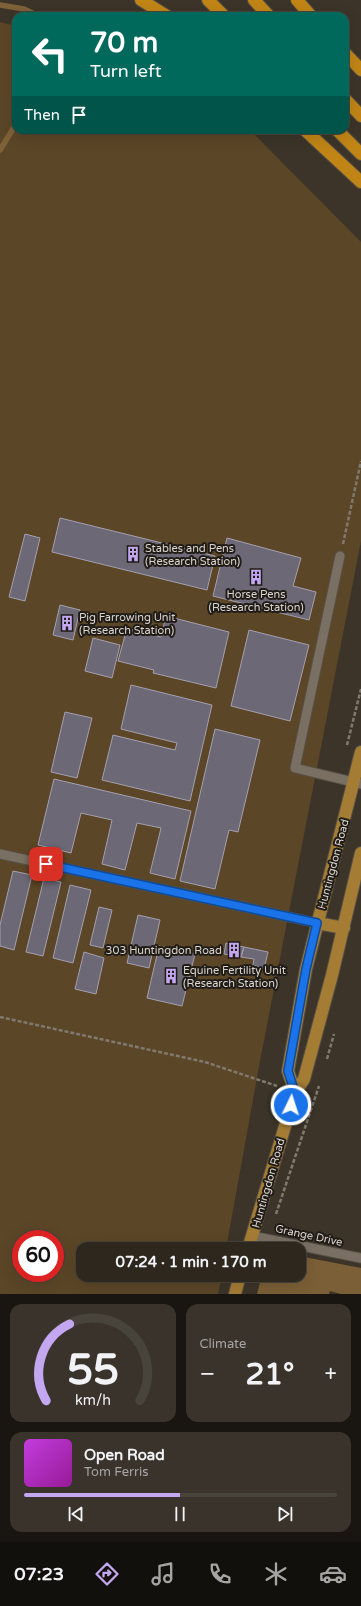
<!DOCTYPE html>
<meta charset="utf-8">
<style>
:root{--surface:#2d271e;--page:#39332b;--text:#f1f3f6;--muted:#a7a5a4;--line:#48443c;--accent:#c4a7f1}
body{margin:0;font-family:"Varela Round",sans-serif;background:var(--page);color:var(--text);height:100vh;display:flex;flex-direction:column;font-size:15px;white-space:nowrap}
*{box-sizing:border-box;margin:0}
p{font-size:13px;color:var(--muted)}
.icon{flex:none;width:22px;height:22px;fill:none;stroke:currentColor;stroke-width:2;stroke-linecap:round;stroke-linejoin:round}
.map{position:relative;height:1294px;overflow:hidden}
.drawer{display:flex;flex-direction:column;gap:10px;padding:10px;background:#191510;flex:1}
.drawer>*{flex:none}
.hud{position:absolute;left:12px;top:12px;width:337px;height:122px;border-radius:12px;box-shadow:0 4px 16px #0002,0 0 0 1px var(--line);background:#00695c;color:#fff;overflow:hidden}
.speed{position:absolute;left:12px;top:1230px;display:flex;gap:8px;font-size:20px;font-weight:700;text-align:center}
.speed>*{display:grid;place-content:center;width:52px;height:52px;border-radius:50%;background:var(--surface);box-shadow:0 4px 16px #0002,0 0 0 1px var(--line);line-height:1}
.speed .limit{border:6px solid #d22;background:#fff;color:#111}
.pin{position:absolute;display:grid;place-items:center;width:34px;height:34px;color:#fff;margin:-17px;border-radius:8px;box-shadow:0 2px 6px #0006}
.me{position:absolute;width:44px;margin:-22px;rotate:4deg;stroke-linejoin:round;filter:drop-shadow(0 0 3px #0008)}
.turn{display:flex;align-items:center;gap:14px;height:84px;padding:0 12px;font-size:18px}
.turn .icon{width:52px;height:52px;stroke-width:2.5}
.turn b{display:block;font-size:28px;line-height:34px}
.then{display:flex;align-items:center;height:38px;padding:0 12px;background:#0003;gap:8px;font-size:15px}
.big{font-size:30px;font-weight:800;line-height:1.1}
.drawer .card{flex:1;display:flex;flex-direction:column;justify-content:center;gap:6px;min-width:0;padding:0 14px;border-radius:12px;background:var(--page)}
.drawer .dial{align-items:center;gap:0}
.dial svg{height:104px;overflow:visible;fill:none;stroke:var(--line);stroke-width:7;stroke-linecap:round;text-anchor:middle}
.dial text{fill:var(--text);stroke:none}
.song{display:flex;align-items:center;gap:12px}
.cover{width:48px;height:48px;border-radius:6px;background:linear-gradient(135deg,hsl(290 70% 55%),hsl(300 70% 35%))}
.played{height:4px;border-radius:2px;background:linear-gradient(90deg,var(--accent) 50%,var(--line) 50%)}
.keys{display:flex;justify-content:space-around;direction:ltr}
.heat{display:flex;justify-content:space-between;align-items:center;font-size:22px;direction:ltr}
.drawer .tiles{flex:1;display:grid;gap:10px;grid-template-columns:1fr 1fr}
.card:last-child{grid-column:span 2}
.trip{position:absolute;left:76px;top:1242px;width:230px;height:40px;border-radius:12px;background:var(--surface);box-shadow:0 4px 16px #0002,0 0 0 1px var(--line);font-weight:800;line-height:40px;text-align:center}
.tabs{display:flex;height:64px;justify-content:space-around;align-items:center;background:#12100c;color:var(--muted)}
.tabs .icon{width:28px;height:28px}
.tabs .on{color:var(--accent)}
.tabs b{font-size:18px;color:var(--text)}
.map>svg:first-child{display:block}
.green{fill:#5b4627;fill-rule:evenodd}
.forest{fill:#7b5f36}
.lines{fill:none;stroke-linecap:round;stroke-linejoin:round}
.stream{stroke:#7e6138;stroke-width:5.5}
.building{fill:#6d6876;stroke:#a5a0af}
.lane-casing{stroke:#575046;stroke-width:11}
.primary-casing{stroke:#575046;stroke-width:14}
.highway-casing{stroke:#575046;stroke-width:14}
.path{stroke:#80796f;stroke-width:2.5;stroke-dasharray:4 2;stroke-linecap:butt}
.lane{stroke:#796f62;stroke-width:9}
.primary{stroke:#a47c34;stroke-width:12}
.highway{stroke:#c18516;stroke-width:12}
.route-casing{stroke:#114b97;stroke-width:10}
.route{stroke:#1a73e8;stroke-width:7}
.labels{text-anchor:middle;stroke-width:4;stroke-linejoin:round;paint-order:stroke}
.poi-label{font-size:11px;fill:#dbd5ce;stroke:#201c17;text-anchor:start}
.street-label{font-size:11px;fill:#dbd5ce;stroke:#201c17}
</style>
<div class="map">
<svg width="361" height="1294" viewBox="0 0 361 1294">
<rect width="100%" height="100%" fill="#3c3428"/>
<!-- green -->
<path class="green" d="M0,22l16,4v104h234l111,112v299l-101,520 -34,188h-143v26h139l-4,19h-218zM21,1239h34v34h-34z"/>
<!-- forest -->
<path class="forest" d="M299,1256l62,12v26h-20l-11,-3 -1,3h-72l5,-19h37z"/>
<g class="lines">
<!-- stream -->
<path class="stream" d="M0,5l24,4 15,7
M0,150l16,-26"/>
</g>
<!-- building -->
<path class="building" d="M60,518l155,38 -8,34 -155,-38z
M25,534l15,4 -15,63 -16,-4z
M227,538l74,20 -8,28 23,6 -7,28 -96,-24z
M60,605l20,5 -7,30 -20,-5z
M166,616l63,16 -13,56 -63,-15 1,-3 -36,-9 9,-33 34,9z
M249,630l60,15 -19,76 -59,-15z
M93,638l27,7 -8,33 -27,-7z
M131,685l81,20 -22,96 -88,-21 11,-45 62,15 2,-7 -56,-14z
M65,712l27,6 -15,60 -26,-6z
M215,729l45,11 -22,92 -9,-2 -14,59 -35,-8z
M54,779l137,32 -16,68 -25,-6 11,-45 -24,-5 -12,47 -23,-6 10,-44 -31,-7 -10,40 -33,-8z
M13,871l19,4 -18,75 -14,-4v-21z
M44,878l17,4 -18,74 -17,-4z
M70,885l21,5 -18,73 -20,-5z
M99,907l13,3 -9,38 -13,-3z
M138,915l22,5 -11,48 -22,-5z
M226,943l18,4 -3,10 -17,-3z
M159,946l36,8 -13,52 -35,-8z
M244,947l24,5 -4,17 -11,-4 1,-6 -13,-2z
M84,952l20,6 -8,36 -21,-5z"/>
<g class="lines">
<!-- lane casing -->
<g class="lane-casing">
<path id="lane" d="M340,556l-45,212 66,16
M0,854l317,69
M252,1236l109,22"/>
</g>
<!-- primary casing -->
<g class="primary-casing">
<path id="primary" d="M317,923l27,5
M295,1093l-7,-22 18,-102 55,-217
M248,1249l47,-156 9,-14 28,-104 29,-122
M235,1294l5,-19"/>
</g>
<!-- highway casing -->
<g class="highway-casing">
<path id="highway" d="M141,0l26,16
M208,0l16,16
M254,0l15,16
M297,0l14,16
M345,53l16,17
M345,99l16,17
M305,130l56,52
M337,130l24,24"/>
</g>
<!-- path -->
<path class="path" d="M343,544l18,-83
M347,745l14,-56
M0,1017l205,45 72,24
M327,1059l7,-25
M276,1214l43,-128"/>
<!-- lane -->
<use href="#lane" class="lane"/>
<!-- primary -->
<use href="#primary" class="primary"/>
<!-- highway -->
<use href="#highway" class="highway"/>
</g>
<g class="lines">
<!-- route casing -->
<g class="route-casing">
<path id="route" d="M46,864l271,59 -11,46 -18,102 7,22 -4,12"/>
</g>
<!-- route -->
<use href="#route" class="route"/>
</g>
<!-- icons -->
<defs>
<g id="building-bare" transform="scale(1.2)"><path d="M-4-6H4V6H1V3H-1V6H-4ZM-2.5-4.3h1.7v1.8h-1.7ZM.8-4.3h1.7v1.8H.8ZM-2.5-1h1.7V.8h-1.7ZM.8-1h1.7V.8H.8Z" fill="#c4a7f1" stroke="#201c17" stroke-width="2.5" paint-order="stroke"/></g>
</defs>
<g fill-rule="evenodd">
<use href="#building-bare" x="133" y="554"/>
<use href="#building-bare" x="256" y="577"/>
<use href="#building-bare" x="67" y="623"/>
<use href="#building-bare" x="234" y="950"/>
<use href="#building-bare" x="171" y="976"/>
</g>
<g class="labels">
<!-- poi labels -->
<g class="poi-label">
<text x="145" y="552">Stables and Pens<tspan x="145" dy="13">(Research Station)</tspan></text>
<text x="256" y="598" text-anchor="middle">Horse Pens<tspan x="256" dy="13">(Research Station)</tspan></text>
<text x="79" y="621">Pig Farrowing Unit<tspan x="79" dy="13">(Research Station)</tspan></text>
<text x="222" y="954" text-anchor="end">303 Huntingdon Road</text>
<text x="183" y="974">Equine Fertility Unit<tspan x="183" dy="13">(Research Station)</tspan></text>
</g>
<!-- street labels -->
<g class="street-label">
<text transform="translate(333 864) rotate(-75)" y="4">Huntingdon Road</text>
<text transform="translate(268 1183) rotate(-74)" y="4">Huntingdon Road</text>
<text transform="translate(309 1235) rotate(12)" y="4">Grange Drive</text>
</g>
</g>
</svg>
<div class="speed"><div class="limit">60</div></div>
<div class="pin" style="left:46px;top:864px;background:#d93025"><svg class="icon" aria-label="arrive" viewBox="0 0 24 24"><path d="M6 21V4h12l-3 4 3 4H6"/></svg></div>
<svg class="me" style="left:291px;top:1105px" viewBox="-20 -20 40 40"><circle r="17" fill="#1a73e8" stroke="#fff" stroke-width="3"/><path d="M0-11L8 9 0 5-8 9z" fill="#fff"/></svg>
<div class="trip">07:24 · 1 min · 170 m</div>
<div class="hud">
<div class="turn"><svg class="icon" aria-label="left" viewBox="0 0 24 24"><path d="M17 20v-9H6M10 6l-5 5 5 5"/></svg><div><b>70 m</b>Turn left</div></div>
<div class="then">Then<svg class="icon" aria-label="arrive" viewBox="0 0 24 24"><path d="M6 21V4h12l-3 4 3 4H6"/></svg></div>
</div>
</div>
<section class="drawer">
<div class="tiles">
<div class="card dial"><svg viewBox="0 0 100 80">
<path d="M14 69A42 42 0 1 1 86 69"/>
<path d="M14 69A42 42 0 0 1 32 10" stroke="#c4a7f1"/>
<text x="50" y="56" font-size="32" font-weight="700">55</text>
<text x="50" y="72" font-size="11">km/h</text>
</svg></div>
<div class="card"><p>Climate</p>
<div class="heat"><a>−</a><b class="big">21°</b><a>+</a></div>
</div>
<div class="card">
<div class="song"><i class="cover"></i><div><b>Open Road</b><p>Tom Ferris</p></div></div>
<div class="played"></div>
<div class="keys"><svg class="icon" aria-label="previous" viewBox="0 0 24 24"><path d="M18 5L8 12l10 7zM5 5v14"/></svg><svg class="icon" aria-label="pause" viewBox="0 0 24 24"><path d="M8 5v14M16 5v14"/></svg><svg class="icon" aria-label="next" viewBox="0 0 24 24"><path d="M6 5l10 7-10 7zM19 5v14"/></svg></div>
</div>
</div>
</section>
<nav class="tabs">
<b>07:23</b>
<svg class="icon on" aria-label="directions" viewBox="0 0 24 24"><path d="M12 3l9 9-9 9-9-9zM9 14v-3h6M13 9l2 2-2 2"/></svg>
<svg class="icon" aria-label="music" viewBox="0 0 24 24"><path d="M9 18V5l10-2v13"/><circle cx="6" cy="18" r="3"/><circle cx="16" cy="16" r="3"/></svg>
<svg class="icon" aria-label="phone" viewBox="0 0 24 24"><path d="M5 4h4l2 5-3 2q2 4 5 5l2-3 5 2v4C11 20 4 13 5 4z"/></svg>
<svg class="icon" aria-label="climate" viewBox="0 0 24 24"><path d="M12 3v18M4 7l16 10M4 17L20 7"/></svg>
<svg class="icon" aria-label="car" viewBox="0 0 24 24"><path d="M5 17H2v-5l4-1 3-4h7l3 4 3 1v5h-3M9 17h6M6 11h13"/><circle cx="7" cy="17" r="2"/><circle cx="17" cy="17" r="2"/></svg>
</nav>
